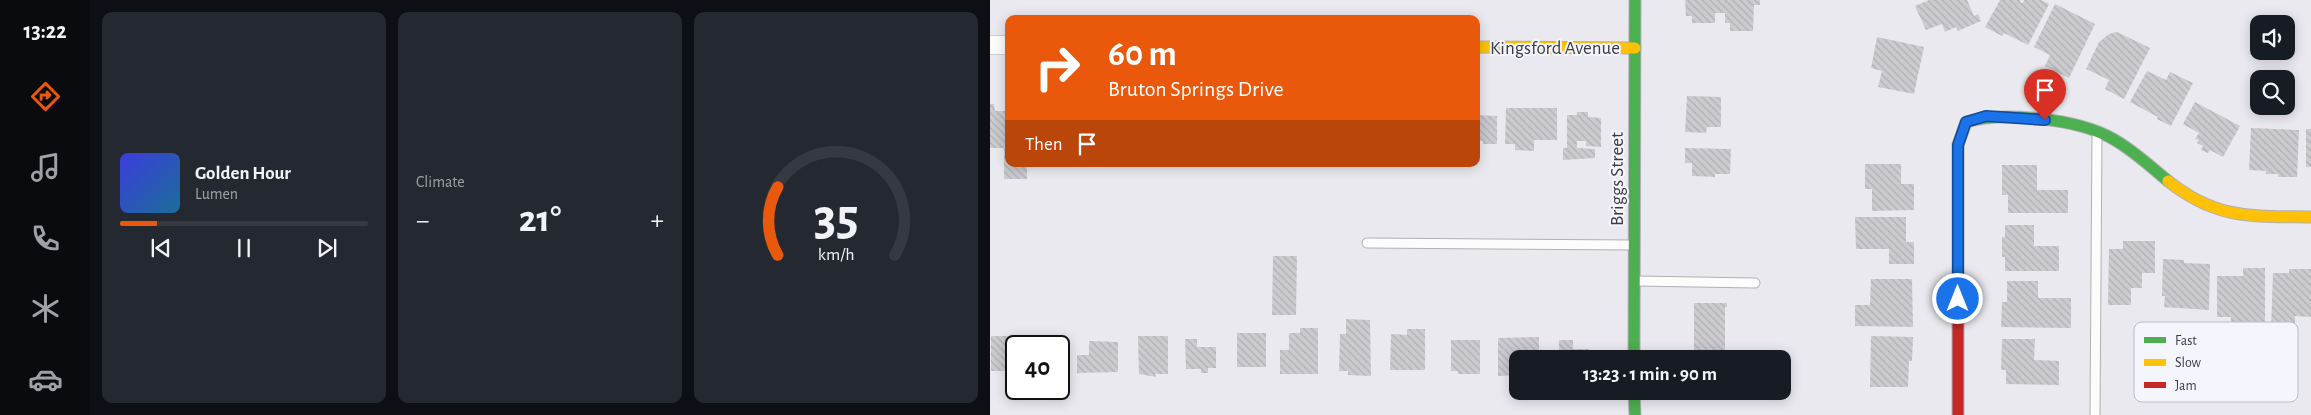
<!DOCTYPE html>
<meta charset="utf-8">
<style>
:root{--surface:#171b24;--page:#242831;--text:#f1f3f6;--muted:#9ea1a6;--line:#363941;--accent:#ea580c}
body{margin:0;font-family:"Alegreya Sans",sans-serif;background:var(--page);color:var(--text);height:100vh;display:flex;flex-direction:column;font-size:19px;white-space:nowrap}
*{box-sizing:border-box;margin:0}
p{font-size:16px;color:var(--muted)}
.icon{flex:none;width:28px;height:28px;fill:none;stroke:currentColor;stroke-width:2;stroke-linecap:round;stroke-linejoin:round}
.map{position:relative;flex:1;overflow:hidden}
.panel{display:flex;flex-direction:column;gap:12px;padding:12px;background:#0d0f14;width:900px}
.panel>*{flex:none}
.hud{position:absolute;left:15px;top:15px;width:475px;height:152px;border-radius:10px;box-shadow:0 2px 12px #0003;background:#ea580c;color:#fff;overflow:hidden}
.controls{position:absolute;left:1260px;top:15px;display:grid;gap:10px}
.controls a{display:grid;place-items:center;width:45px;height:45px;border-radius:10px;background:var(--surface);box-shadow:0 2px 12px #0003;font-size:25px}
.speed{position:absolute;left:15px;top:335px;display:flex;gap:10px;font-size:25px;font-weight:700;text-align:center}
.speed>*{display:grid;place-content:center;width:65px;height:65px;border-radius:50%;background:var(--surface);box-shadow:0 2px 12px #0003;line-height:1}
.speed .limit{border:2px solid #111;border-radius:8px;background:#fff;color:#111}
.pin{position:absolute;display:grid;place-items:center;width:42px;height:42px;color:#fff;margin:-51px -21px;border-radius:50% 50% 50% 0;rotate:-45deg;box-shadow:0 0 5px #0007}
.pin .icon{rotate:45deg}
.me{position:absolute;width:55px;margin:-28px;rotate:0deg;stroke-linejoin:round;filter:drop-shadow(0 0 4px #0008)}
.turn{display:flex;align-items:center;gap:18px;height:105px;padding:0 20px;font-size:22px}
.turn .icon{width:65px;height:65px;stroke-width:2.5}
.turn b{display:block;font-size:35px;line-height:42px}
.then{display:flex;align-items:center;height:48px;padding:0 20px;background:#0003;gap:10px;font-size:19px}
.big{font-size:38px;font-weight:700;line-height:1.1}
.panel .tile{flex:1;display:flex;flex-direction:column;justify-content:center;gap:8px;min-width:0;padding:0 18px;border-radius:10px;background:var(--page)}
.panel .dial{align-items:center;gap:0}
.dial svg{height:130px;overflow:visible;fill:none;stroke:var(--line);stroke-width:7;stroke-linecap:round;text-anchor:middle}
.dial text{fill:var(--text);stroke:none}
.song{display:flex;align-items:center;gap:15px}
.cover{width:60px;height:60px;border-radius:8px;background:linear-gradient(135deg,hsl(240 70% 55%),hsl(200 70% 35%))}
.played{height:5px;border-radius:2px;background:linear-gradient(90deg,var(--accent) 15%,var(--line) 15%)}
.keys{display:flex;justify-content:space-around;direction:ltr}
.heat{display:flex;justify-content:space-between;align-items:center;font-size:28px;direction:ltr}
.panel .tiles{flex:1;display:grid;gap:12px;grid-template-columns:repeat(3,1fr)}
.trip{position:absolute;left:519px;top:350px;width:282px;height:50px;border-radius:10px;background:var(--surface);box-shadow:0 2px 12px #0003;font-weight:700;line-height:50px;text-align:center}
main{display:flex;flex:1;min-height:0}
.tabs{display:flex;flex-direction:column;width:90px;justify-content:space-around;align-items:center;background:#090b0e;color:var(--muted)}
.tabs .icon{width:35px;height:35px}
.tabs .selected{color:var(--accent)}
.tabs b{font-size:22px;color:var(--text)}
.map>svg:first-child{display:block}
.building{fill:url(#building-back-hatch)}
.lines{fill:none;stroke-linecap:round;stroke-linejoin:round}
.lane-casing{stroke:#b0b0b5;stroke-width:11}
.street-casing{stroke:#b0b0b5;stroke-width:19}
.fast-casing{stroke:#b0b0b5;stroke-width:13}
.slow-casing{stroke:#b0b0b5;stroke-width:13}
.jam-casing{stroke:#b0b0b5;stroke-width:13}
.lane{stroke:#fcfcfd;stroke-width:9}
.street{stroke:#fcfcfd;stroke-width:18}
.fast{stroke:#4caf50;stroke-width:11}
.slow{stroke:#ffc107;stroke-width:11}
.jam{stroke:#c62828;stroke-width:11}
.route-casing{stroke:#114b97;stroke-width:12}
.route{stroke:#1a73e8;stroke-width:9}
.labels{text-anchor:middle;stroke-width:4;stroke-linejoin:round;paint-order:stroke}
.street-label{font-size:19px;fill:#3b3c40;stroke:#f4f5fd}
.key{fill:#f4f5fd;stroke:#bcbec4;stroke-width:1}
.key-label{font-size:14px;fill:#3b3c40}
</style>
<main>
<nav class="tabs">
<b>13:22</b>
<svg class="icon selected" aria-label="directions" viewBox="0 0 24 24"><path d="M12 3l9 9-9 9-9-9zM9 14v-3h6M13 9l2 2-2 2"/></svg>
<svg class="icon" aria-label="music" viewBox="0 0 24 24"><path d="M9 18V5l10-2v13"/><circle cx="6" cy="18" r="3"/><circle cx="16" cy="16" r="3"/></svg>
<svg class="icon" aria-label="phone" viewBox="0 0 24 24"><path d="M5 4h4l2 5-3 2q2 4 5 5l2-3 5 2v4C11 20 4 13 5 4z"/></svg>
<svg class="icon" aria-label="climate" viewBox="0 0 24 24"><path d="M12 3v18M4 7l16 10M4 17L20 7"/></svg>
<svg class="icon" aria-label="car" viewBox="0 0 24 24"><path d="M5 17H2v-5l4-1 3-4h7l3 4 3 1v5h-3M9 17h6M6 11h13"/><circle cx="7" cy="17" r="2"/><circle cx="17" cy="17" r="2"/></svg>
</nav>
<section class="panel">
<div class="tiles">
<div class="tile">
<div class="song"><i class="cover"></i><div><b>Golden Hour</b><p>Lumen</p></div></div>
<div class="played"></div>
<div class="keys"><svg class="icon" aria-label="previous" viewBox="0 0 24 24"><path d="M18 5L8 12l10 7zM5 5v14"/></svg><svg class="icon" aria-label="pause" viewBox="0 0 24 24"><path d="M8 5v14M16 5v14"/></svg><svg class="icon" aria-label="next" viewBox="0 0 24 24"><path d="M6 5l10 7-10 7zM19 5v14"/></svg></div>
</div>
<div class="tile"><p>Climate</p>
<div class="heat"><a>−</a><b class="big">21°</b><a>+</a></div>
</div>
<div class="tile dial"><svg viewBox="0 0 100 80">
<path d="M14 69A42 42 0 1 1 86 69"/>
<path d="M14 69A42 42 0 0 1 14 27" stroke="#ea580c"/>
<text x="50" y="56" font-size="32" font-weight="700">35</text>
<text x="50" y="72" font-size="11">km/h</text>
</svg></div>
</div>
</section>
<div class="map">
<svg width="1321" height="415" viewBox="0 0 1321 415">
<defs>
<pattern id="building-back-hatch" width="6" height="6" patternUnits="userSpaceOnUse" patternTransform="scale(1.25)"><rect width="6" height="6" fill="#cbcbd0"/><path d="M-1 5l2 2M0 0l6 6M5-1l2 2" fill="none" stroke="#afafb4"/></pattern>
</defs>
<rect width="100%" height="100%" fill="#e9e9ef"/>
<!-- building -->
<path class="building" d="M695,0h75v5h-6l-1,26h-23v-8h-5v-10h-10v10h-23v-7h-6z
M939,0h38l7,16 4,-2 3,7 -23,10 -2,-4 -11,5 -3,-8 -16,6 -11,-24z
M1010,0h20v2l3,1 1,-3h17l8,4 -21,41 -24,-12 -2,3 -17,-9z
M1065,4l40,20 -26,54 -24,-12 5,-11 -16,-8z
M1127,32l33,16 -26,51 -19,-10 4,-9 -23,-11 13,-27 10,-8z
M887,37l47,10 -10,47 -36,-7 4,-16 -11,-3z
M1157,71l19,9 4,-8 23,11 -22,43 -14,-7 1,-2 -28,-15z
M697,96l34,1v30h-14l-1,6 -21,-1z
M1205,102l45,24 -17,31 -13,-7 -2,3 -7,-3 2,-4 -6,-3 2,-3 -4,-1 4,-6 -16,-9z
M0,104h4l1,7h14v53h18v15h-23v-31h-14z
M516,108h51v32h-23v11l-19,-1v-6h-10z
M587,112h11v5l13,1v29l-15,-1v-5h-9v7l18,1v9l-32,2v-12h4v-33h10z
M486,115l21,1v28h-14v-3l-7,-1z
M1261,128l48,2 -2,47h-19v-3h-12v-3l-17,-1z
M1316,129h5v38h-5z
M695,148l46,1 -1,25h-15v3l-23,-1v-13h-7z
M875,164h36v20h13v26l-42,1v-22h-7z
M1012,165h35v25h31v23h-60v-18h-6z
M865,217h51v25h8v22h-25v-15h-33z
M1015,225h29v21h25v25h-54v-14h-3v-20h3z
M1133,241h32v32h-13v15h-11v17h-23l1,-56h14z
M283,256h24l-1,59h-24z
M1173,259l21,1v3l26,1 -1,46 -45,-3 1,-11h-3z
M1253,268h22v54h-11v12h-23v-17h-14v-41h26z
M1299,269h22v48l-16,-1v13h-24l2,-56h16z
M881,279h41l1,48 -58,-1v-21h15z
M1017,281h31v17h33v30l-70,-1 1,-25h5z
M704,303h33v4h-2v48h5v4h-36z
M356,319l24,1 1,56 -23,-1v-4h-9l1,-37h6z
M310,328h18v46h-38v-24h9v-17h11z
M417,329h18v41h-35l1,-36 16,1z
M247,333h29v34h-29z
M1,336h29v10h-4v25h-25z
M148,336h30v38h-13l1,3 -17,-3z
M881,336l42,1 -1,24h-3l-1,26h-38z
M549,337v22h-21v16l-20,1v-38z
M195,339h12v8h19v21h-8v5h-7v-4h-15z
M1012,339h33l-1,21 25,1v24l-53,-1v-14h-5z
M461,340h29v34h-22v-3h-7z
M569,340h14v9h16v10h-30z
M99,341l29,1v30l-41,1v-18h12z
M69,350h10v24h-10z"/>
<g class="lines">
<!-- lane casing -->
<g class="lane-casing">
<path id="lane" d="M377,243l266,2
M646,281l119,2
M1105,415l2,-282"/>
</g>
<!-- street casing -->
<g class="street-casing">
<path id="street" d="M0,45h19"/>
</g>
<!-- fast casing -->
<g class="fast-casing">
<path id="fast" d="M968,277v-132l8,-23c38,-11 113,-3 147,17 20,11 38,28 55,42
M644,359l1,-359
M644,391l1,24"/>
</g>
<!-- slow casing -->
<g class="slow-casing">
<path id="slow" d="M486,47l159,1
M1178,181c49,39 84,35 143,36"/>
</g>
<!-- jam casing -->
<g class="jam-casing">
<path id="jam" d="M968,277v138"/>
</g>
<!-- lane -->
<use href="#lane" class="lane"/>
<!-- street -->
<use href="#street" class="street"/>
<!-- fast -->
<use href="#fast" class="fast"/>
<!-- slow -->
<use href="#slow" class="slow"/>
<!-- jam -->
<use href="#jam" class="jam"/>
</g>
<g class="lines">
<!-- route casing -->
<g class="route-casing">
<path id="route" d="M968,299v-154l8,-23 20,-6 59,4"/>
</g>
<!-- route -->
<use href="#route" class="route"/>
</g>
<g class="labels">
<!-- street labels -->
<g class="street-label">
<text x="565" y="54">Kingsford Avenue</text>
<text transform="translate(626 179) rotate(-90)" y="7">Briggs Street</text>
</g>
</g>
<!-- legend -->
<rect x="1144" y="322" width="164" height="80" rx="8" class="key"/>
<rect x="1154" y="337" width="22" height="6" fill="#4caf50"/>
<rect x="1154" y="359" width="22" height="7" fill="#ffc107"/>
<rect x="1154" y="382" width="22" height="6" fill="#c62828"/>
<g class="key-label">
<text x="1185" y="345">Fast</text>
<text x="1185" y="367">Slow</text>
<text x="1185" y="390">Jam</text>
</g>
</svg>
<div class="controls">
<a><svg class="icon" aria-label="sound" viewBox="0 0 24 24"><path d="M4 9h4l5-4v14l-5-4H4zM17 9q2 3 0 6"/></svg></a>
<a><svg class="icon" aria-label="search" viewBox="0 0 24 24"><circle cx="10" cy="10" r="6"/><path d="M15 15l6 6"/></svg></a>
</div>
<div class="speed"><div class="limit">40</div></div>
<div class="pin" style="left:1055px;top:120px;background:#d93025"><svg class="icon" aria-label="arrive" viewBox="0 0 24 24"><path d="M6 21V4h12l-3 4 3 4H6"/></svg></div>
<svg class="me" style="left:968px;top:299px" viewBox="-20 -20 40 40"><circle r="17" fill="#1a73e8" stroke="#fff" stroke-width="3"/><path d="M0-11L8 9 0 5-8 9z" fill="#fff"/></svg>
<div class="trip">13:23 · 1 min · 90 m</div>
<div class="hud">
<div class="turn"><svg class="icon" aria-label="right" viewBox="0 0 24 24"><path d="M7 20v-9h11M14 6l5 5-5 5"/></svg><div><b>60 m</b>Bruton Springs Drive</div></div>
<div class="then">Then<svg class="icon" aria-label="arrive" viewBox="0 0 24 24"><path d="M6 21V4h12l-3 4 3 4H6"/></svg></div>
</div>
</div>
</main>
